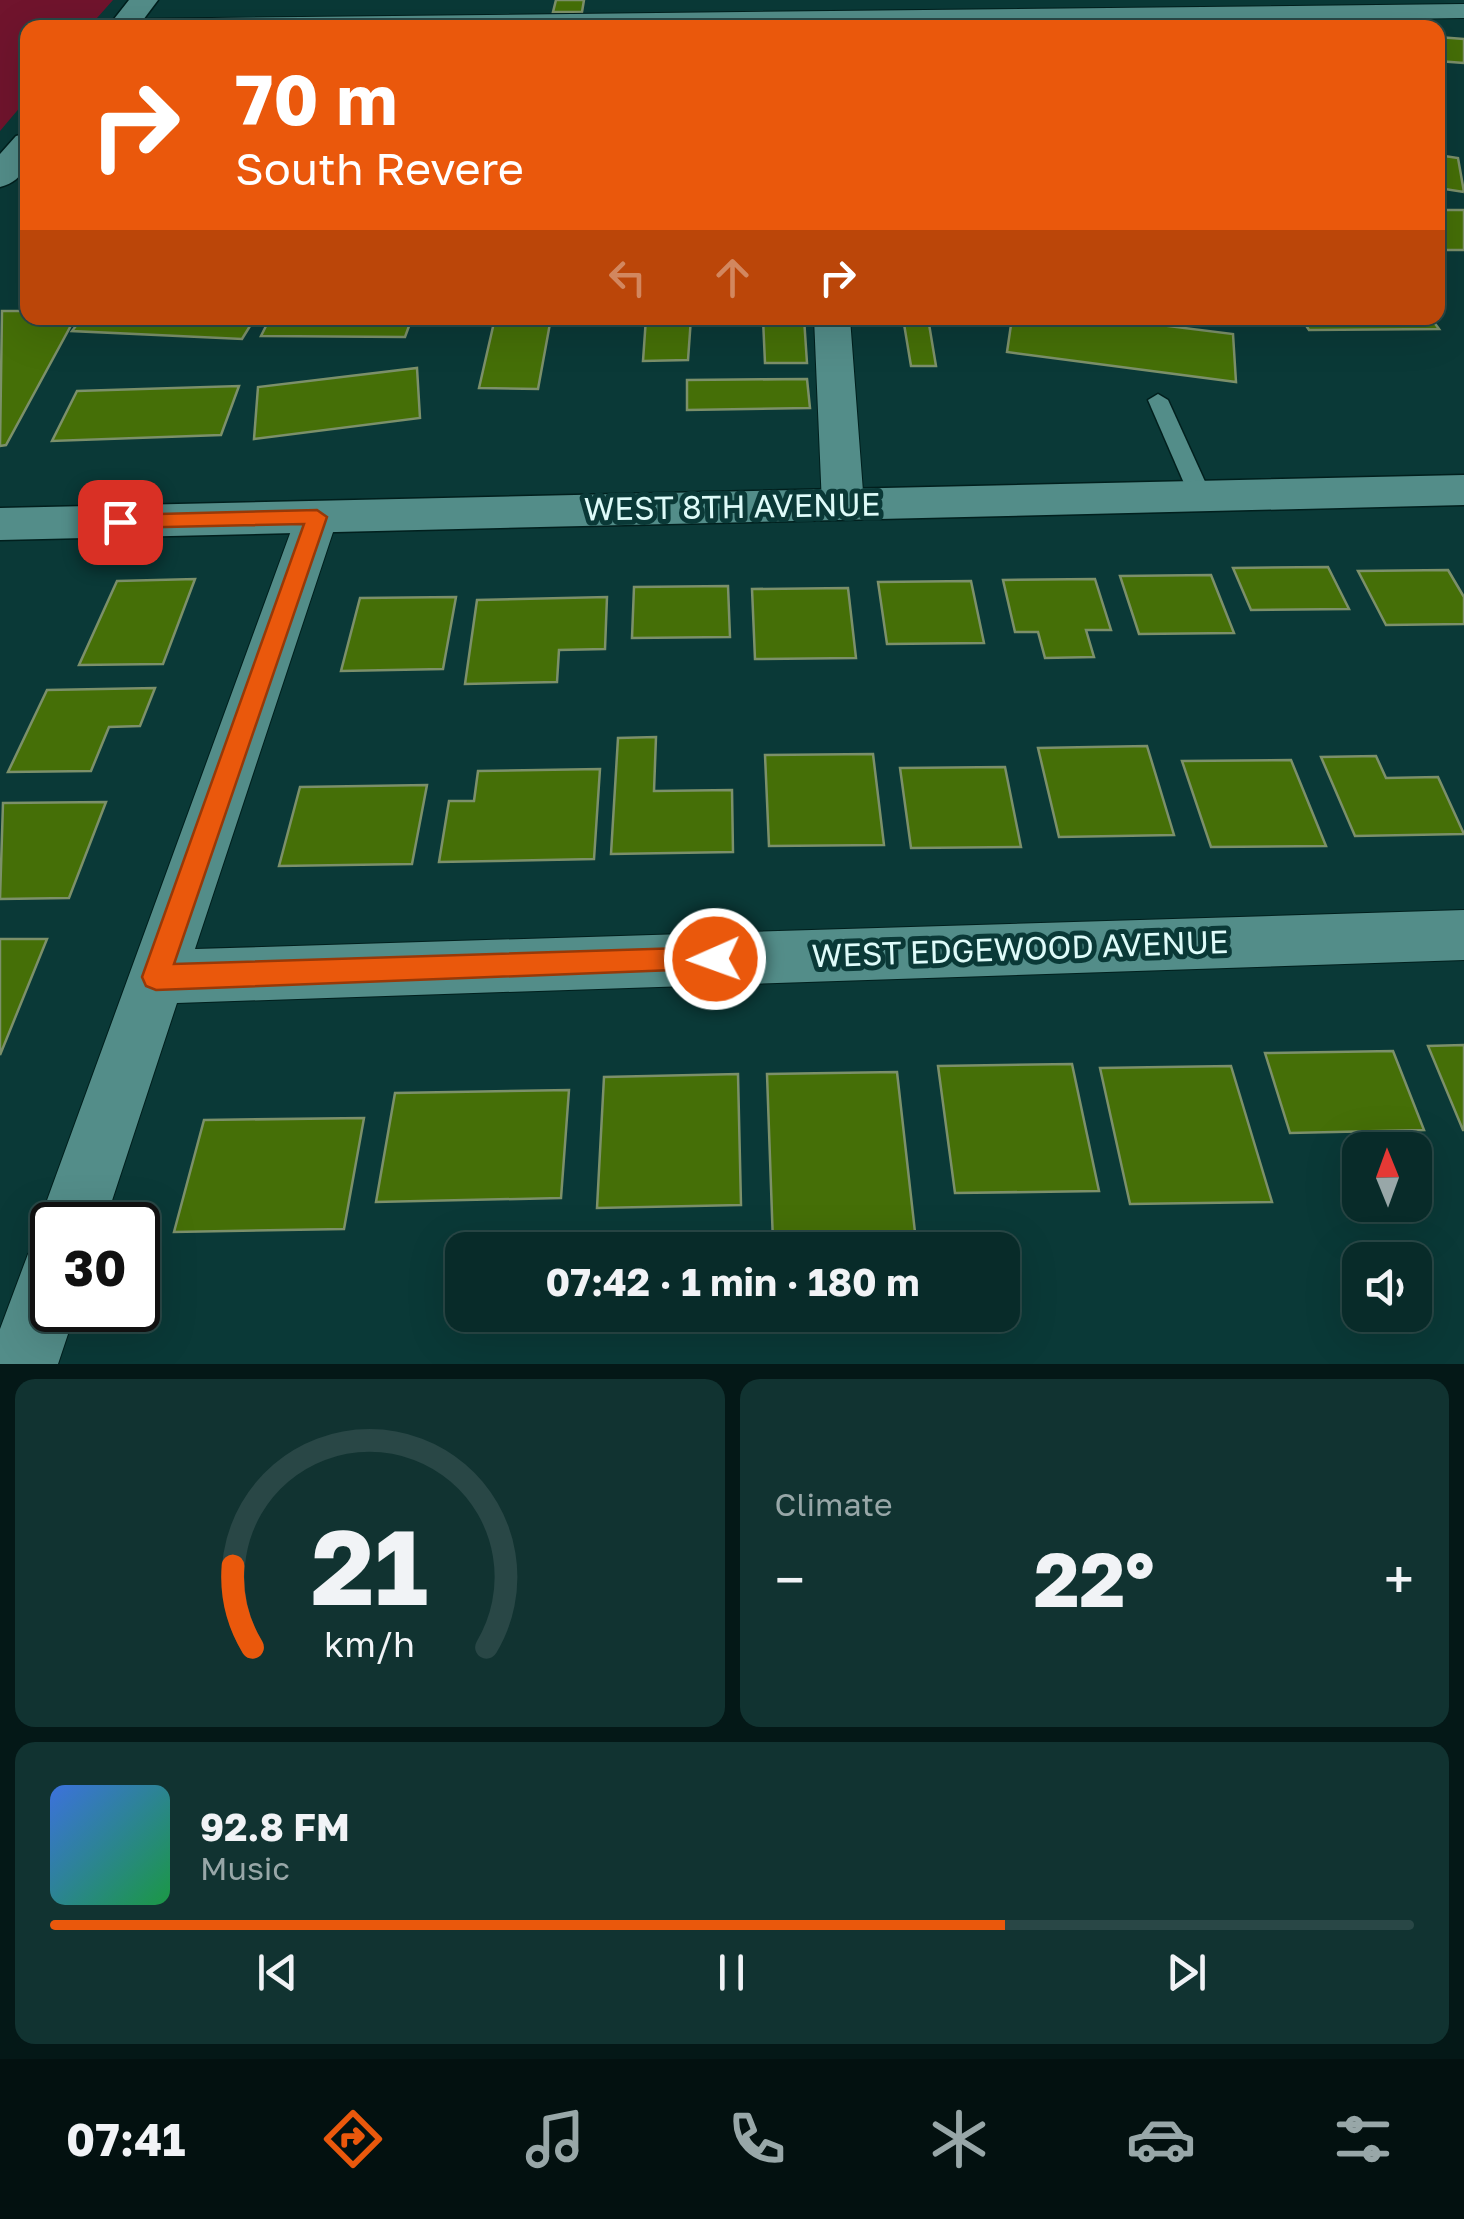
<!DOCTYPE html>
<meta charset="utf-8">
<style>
:root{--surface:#082b29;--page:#113331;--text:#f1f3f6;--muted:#98a7a8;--line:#294746;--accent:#ea580c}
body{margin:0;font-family:"Golos Text",sans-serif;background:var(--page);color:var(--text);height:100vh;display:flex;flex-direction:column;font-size:38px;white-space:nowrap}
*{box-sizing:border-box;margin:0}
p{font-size:32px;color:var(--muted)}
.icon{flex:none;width:55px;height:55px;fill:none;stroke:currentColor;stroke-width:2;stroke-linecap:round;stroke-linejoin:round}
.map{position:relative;height:1364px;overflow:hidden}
.panel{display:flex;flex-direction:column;gap:15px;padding:15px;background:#041817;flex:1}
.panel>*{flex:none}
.banner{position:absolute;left:20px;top:20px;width:1425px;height:305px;border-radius:20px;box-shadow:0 10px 40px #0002,0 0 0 2px var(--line);background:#ea580c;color:#fff;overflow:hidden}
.needle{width:65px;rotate:359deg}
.controls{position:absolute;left:1342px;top:1132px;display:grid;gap:20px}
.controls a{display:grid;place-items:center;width:90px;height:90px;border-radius:20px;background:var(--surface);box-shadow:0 10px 40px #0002,0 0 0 2px var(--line);font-size:50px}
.speed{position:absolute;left:30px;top:1202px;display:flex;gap:20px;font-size:50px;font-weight:700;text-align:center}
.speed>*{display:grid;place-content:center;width:130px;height:130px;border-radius:50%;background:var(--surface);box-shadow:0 10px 40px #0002,0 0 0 2px var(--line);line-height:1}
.speed .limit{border:5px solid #111;border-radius:15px;background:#fff;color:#111}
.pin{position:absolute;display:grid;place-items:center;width:85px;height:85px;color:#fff;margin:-42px;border-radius:20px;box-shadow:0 5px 15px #0006}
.me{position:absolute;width:110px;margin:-55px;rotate:268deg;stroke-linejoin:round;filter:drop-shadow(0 0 8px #0008)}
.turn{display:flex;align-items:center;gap:35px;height:210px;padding:0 50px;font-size:45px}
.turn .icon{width:130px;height:130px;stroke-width:2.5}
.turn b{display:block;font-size:70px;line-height:85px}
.lanes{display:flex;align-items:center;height:95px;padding:0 50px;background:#0003;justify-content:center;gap:50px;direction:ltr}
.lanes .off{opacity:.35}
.big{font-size:75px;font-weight:700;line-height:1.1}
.panel .widget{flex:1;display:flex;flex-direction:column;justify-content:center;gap:15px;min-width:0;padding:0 35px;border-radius:20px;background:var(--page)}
.panel .dial{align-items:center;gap:0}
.dial svg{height:260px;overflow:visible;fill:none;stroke:var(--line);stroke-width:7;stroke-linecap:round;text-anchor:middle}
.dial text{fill:var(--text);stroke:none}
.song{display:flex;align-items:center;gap:30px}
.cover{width:120px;height:120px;border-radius:15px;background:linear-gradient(135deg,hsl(220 70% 55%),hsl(140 70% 35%))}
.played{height:10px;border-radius:5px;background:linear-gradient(90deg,var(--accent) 70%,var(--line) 70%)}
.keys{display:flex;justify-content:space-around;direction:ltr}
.heat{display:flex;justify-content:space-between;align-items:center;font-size:55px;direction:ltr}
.panel .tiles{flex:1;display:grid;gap:15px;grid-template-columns:1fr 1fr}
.widget:last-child{grid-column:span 2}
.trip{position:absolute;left:445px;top:1232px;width:575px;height:100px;border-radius:20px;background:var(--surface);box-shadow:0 10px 40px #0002,0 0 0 2px var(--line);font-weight:700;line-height:100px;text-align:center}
.tab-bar{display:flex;height:160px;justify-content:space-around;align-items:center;background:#031110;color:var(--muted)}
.tab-bar .icon{width:70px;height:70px}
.tab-bar .current{color:var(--accent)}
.tab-bar b{font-size:45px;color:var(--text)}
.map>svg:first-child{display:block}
.green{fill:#70142d}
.building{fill:#456f07;stroke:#7c906a;stroke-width:2.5}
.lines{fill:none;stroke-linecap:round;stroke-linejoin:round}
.lane-casing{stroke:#011f1d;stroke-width:3}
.street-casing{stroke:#011f1d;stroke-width:2}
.secondary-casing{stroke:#011f1d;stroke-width:3}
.lane{fill:#538d89;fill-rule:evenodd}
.street{fill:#538d89;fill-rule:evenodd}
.secondary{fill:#538d89;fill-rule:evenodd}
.route{fill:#ea580c;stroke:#983908;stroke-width:2.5}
.labels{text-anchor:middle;stroke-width:10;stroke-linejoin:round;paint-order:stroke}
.street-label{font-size:32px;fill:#defbf9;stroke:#0a3937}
</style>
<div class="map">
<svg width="1464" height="1364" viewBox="0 0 1464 1364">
<rect width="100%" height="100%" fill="#0a3937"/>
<!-- green -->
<path class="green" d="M0,0h113l-24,27 -61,1 -1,71 -27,32z"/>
<!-- building -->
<path class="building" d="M556,0h28l-2,12h-29z
M1438,37l26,2v24l-26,-2z
M1438,155l20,3 6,34 -26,-4z
M1438,210h26v40h-26z
M2,311h26v7h47l-69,127 -6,1z
M82,318h173l-13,21 -170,-8z
M270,318h142l-7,19 -144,-1z
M495,318h56l-13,71 -59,-1z
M646,318h45l-3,42 -45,1z
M722,318h82l3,45h-42l-2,-44z
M903,318h25l8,48h-25z
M1012,318h92l129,16 3,48 -229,-30z
M1280,318h151l8,11 -130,1 -6,-9z
M417,368l3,50 -166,21 4,-52z
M807,379l3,29 -123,2v-30z
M239,386l-18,49 -169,6 25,-50z
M1328,567l21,42 -98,1 -18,-42z
M1448,570l16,27v27l-78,1 -28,-54z
M1211,575l23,58 -95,1 -19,-58z
M195,579l-32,85 -84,1 38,-84z
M1095,579l16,51h-25l8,27 -49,1 -7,-26h-23l-12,-52z
M971,581l13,62 -97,1 -9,-62z
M728,586l2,51 -98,1 2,-51z
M848,588l8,70 -101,1 -3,-70z
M456,597l-13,72 -102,2 19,-73z
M607,597l-2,52 -46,1 -2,32 -92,2 12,-84z
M155,688l-15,38 -31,1 -18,44 -83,1 39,-82z
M656,737l-2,54 78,-1 1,62 -122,2 7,-116z
M1147,746l27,89 -115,2 -21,-89z
M873,754l11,91 -115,1 -4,-91z
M1376,756l10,22 52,-1 26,57 -109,2 -34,-79z
M1291,760l35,86 -115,1 -29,-86z
M1005,767l16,80 -110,1 -11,-80z
M600,769l-6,90 -155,3 10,-61h25l4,-30z
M427,785l-15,79 -133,2 21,-79z
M106,802l-37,96 -69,1 3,-96z
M0,939h47l-47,116z
M1464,1045v85h-1l-35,-84z
M1393,1051l31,79 -134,3 -25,-80z
M1072,1064l27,127 -144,2 -17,-127z
M1231,1066l41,136 -142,2 -30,-136z
M897,1072l19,169 -143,2 -6,-169z
M738,1074l3,131 -144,3 7,-131z
M569,1090l-8,108 -185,4 19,-109z
M364,1118l-20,111 -170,3 30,-112z"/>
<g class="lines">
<!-- lane casing -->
<g class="lane-casing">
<path id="lane" d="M1158,394l10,6 44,97 -3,5h-16l-3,-5 -42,-97z"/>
</g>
<!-- street casing -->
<g class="street-casing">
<path id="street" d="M1464,4v14l-756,10 -600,-1 13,-8z
M814,318h36l14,187 -6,10 -15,4 -15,-4 -6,-10z
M317,503l15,4 6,10 -143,432 1269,-39v50l-1287,43 -73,222h-52v85h24l-18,54h-58v-35l28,-75 19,-8 -9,-21 258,-708 6,-10z"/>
</g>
<!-- secondary casing -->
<g class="secondary-casing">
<path id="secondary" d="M129,0h29l-21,28h-30z
M28,133c0,25 0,47 -28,54v-33l16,-18z
M1464,475v30l-1464,35v-32z"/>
</g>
<!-- lane -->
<use href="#lane" class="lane"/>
<!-- street -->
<use href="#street" class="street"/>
<!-- secondary -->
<use href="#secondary" class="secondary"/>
</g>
<!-- route -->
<path class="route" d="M317,510l10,7 -153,447 541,-17 10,3 4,9 -4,9 -569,22 -10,-4 -4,-9 162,-453 -184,4 -11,-6 11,-7z"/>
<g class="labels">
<!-- street labels -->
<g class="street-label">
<text transform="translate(732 507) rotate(-1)" y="11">WEST 8TH AVENUE</text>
<text transform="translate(1020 949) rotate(-2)" y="11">WEST EDGEWOOD AVENUE</text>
</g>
</g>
</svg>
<div class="controls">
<a><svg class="needle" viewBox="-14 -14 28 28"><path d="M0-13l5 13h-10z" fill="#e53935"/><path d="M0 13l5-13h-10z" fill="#98a7a8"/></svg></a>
<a><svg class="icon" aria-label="sound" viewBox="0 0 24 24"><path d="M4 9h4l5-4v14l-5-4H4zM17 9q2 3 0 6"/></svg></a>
</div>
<div class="speed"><div class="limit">30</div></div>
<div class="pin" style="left:120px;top:522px;background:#d93025"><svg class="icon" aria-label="arrive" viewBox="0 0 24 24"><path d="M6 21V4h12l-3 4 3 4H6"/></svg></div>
<svg class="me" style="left:715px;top:959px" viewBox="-20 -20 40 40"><circle r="17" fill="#ea580c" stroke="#fff" stroke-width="3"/><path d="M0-11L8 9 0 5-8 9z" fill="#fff"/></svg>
<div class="trip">07:42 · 1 min · 180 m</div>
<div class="banner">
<div class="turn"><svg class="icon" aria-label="right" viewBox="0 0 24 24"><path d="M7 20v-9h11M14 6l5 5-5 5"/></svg><div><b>70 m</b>South Revere</div></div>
<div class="lanes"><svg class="icon off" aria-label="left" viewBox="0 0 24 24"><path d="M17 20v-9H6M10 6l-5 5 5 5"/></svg><svg class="icon off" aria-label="ahead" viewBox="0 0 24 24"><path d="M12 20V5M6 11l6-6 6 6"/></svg><svg class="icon" aria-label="right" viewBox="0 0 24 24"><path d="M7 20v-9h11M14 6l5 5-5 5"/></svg></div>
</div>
</div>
<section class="panel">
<div class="tiles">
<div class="widget dial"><svg viewBox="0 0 100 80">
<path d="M14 69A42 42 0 1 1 86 69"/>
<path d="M14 69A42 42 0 0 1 8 44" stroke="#ea580c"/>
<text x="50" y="56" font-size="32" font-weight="700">21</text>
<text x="50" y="72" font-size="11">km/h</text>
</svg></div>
<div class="widget"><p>Climate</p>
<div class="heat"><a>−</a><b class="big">22°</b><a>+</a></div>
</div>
<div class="widget">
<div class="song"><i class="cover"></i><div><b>92.8 FM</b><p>Music</p></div></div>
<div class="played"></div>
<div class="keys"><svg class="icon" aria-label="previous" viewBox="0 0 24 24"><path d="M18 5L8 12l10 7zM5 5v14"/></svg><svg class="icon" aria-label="pause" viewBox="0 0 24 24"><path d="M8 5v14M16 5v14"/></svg><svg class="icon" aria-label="next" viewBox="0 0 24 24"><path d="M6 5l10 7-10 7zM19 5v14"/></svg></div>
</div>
</div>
</section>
<nav class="tab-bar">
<b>07:41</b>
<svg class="icon current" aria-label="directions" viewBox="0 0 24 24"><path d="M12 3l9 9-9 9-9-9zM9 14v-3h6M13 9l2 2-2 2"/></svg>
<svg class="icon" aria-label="music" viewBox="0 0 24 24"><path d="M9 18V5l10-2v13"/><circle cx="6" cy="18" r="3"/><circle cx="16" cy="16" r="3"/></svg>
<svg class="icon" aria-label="phone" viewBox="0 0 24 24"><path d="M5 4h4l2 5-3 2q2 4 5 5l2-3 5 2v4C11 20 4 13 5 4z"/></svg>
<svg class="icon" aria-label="climate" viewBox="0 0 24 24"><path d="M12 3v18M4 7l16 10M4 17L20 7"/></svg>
<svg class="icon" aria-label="car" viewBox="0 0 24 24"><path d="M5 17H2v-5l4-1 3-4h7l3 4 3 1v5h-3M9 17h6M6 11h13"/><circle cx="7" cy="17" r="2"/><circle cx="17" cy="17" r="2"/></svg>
<svg class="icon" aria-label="filters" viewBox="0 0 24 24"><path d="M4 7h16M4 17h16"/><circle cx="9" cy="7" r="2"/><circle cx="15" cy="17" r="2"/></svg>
</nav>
